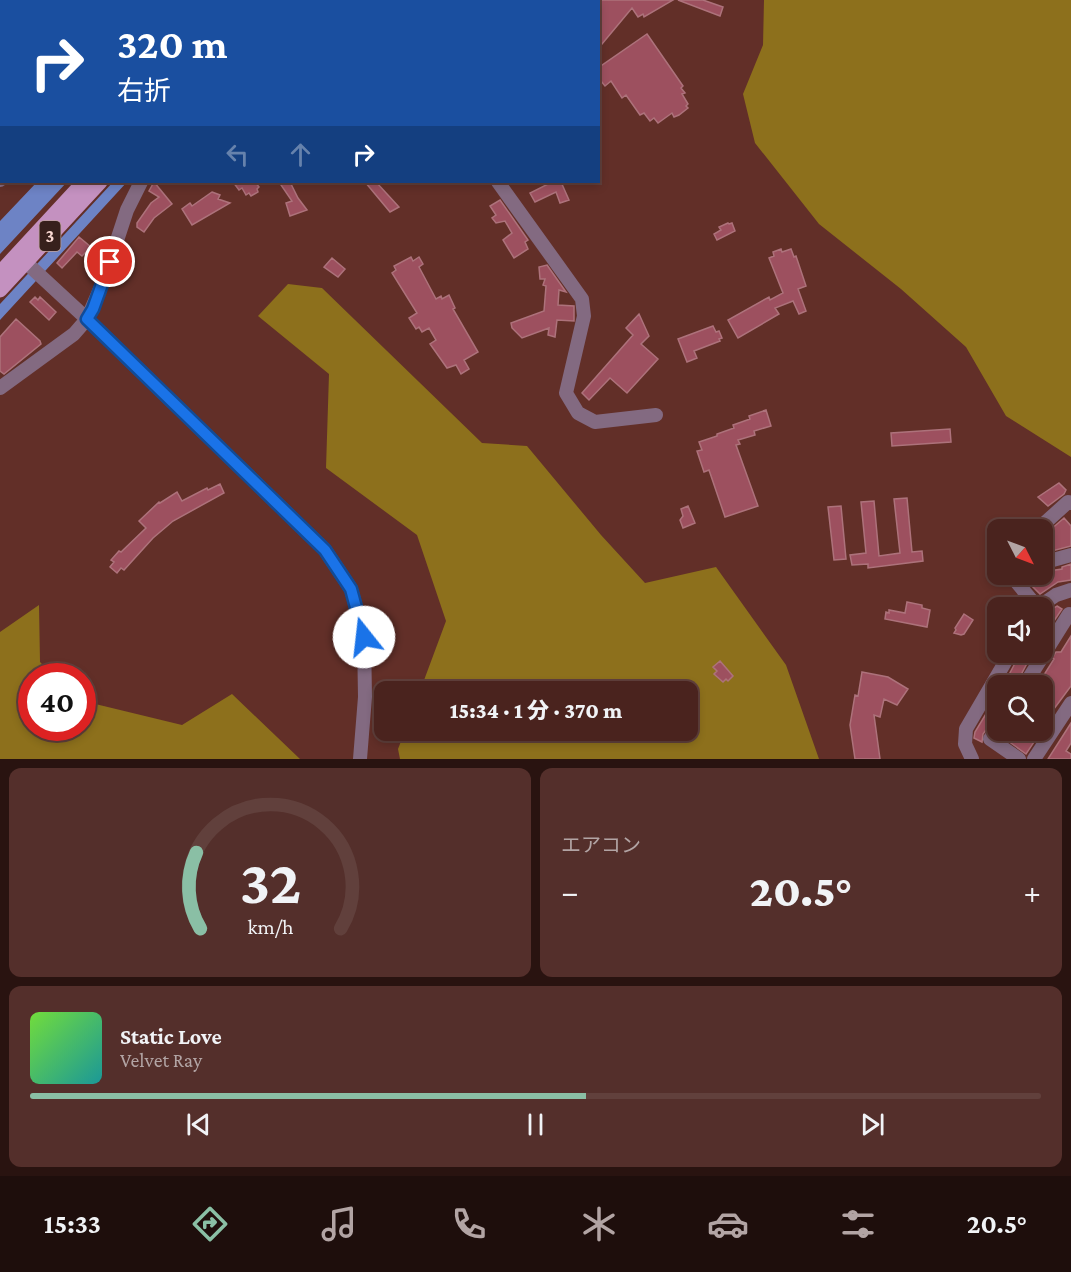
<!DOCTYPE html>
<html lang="ja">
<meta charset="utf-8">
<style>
:root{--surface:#4a231e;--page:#542f2b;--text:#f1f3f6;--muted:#b2a4a4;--line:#61403c;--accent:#8abfa5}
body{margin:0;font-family:"Crimson Pro","Noto Sans JP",serif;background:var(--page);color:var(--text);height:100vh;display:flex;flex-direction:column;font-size:22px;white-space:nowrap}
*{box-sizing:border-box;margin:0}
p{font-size:20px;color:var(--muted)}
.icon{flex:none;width:33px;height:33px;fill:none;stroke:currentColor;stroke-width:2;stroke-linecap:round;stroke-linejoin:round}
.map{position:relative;height:759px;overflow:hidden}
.details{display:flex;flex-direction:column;gap:9px;padding:9px;background:#291310;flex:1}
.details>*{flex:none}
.hud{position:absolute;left:0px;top:0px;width:600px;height:183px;box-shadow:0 3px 9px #0003,0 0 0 2px var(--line);background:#1a4fa0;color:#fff;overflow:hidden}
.needle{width:39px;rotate:132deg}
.tools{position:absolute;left:987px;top:519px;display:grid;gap:12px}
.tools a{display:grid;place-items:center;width:66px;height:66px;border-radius:12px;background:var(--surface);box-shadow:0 3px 9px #0003,0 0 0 2px var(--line);font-size:30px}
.speed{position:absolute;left:18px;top:663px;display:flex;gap:12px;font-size:30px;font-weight:700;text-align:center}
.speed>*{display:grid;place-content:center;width:78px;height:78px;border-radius:50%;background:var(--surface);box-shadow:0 3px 9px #0003,0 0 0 2px var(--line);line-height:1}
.speed .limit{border:9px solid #d22;background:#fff;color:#111}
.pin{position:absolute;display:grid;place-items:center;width:51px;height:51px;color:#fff;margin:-26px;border:3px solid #fff;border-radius:50%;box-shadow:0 2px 6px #0007}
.me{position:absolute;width:66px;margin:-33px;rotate:344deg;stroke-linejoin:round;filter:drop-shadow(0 0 4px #0008)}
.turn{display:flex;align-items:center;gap:21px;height:126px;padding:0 18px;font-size:27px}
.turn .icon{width:78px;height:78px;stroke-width:2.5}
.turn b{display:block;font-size:42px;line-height:51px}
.lanes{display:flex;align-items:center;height:57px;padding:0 18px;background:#0003;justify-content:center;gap:30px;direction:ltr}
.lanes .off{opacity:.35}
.big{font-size:45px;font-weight:800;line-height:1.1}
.details .widget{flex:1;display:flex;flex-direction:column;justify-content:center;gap:9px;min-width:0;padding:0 21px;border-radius:12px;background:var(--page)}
.details .dial{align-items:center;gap:0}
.dial svg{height:156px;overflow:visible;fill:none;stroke:var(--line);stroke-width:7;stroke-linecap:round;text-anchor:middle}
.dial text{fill:var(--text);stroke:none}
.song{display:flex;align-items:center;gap:18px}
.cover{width:72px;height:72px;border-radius:9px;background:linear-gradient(135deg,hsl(100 70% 55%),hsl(180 70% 35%))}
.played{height:6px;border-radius:3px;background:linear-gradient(90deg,var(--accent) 55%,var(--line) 55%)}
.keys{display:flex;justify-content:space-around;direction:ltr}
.heat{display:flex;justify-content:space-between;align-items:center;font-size:33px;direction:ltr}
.details .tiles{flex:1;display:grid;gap:9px;grid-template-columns:1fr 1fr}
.widget:last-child{grid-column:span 2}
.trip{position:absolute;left:374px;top:681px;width:324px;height:60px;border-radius:12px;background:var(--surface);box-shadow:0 3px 9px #0003,0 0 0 2px var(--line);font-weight:800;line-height:60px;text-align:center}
.menu{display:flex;height:96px;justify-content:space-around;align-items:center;background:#1e0e0c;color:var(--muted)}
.menu .icon{width:42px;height:42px}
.menu .selected{color:var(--accent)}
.menu b{font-size:27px;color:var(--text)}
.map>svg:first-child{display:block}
.forest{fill:#8d701c}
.water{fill:#6d83c5}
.building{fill:#9d505f;stroke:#ad727b;stroke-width:1.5}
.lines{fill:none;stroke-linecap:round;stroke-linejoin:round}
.minor{stroke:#836a81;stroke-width:14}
.major{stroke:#c491c0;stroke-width:15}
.route-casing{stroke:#114b97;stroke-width:15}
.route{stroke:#1a73e8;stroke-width:10}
.labels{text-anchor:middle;stroke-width:6;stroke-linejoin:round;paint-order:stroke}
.shield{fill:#37201c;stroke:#c0a29d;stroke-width:1.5}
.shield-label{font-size:18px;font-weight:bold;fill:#fbdad4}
</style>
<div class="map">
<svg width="1071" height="759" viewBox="0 0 1071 759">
<rect width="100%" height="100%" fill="#622f28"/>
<!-- forest -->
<path class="forest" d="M764,0h307v457l-65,-41 -40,-69 -65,-58 -82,-65 -64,-81 -12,-49 20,-49z
M288,284l34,4 160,155 45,3 74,89 44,48 71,-16 70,98 33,94h-419l-2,-10 7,-18 282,-1v-38l-267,-1 26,-70 -29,-86 -91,-67 3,-94 -71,-58z
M39,605l1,57 14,14h-22v52h50l1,-27 99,24 50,-31 68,65h-300v-127z"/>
<!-- water -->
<path class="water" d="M37,182h30l-67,72v-33z
M113,182h14l-127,138v-16z"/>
<!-- building -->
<path class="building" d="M598,0h75l-29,17 -1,-3 -5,3 -6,-9 -30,36 -4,-3z
M678,0h25l20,7 -3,9z
M647,34l36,52 -2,2 4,5 -3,1 6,10 -2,2 2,2 -9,7 -5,2 -2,-4 -14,10 -4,-5 -4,3 -6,-8 -4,2 -14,-20 -4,3 -11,-17 -6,5 -4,-5 -3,2v-15z
M154,182l18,22 -18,14 -10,14 -7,-5v-4l14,-20 8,-6 -10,-6z
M233,182h22l4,5 -2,2 1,3 -7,4 -2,-3 -3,2 -4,-7 -3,2z
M279,182h11l8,16 9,12 -17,6 -4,-13 6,-2z
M365,182h11l23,25 -9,5z
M552,182h9l8,18 -9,3 -4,-11 -21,10 -5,-9z
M212,192l8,3 -2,4 12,4 -38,22 -10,-16 8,-6 2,3z
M500,200l28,40 -3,2 3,7 -14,9 -11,-18 9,-7 -7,-12 -9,2 -4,-5 4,-3 -6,-9z
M728,223l1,1 3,-1 3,8 -18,9 -3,-6 7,-4 -2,-3z
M79,237l12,10 -9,9 -5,-4 -15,16 -5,-5z
M781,249l1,3 9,-3 3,8 2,-1 10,30 -8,3 8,22 -7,3 -6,-13 -18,7 4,6 -41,24 -10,-18 41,-23 1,3 13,-7 -14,-35 5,-2 -1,-4z
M411,257l2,4 6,-4 4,7 -4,3 17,32 5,-3 1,3 7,-4 6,13 -2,1 25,43 -14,8 5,9 -8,5 -5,-9 -9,3 -17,-24 6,-4 -7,-12 -7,4 -3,-5 -3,2 -7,-11 8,-5 -25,-40 4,-3 -2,-4z
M332,258l13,11 -7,8 -14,-10z
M547,265l19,27 -7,-2 -1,15 16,1v15l-17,-1 -2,17 -7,-2 1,-7 -27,10 -10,-10 -1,-5 33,-12 2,-25 -3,-1 2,-6h-5l-1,-12z
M35,297l3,3 2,-3 16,15 -7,8 -19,-18z
M639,314l10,22 -8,8 17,15 -31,34 -17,-15 -21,22 -7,-7 51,-58 -7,-7z
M16,319l24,22 1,3 -37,30 -4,-3v-34z
M713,326l3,6 3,-1 3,7 -3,1 1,2 -26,10 3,7 -10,4 -9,-23z
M766,410l5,16 -17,5 1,4 -17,5 2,4 -4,1 22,61 -33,11 -16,-47 -5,2 -7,-21 5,-1 -3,-8 18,-6v-2l17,-6 -1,-3 17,-6 -1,-3z
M950,429l1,13 -59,4 -1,-13z
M1059,483l7,7 -2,4 -16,12 -10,-9z
M220,484l4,9 -51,28 -20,17 -29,32 -3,-2 -4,5 -7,-6 4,-5 -3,-2 8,-9 2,1 25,-24 -7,-7 20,-19 1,1 17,-11 5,9 25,-13 1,2z
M907,498l5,54 10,-1 1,10 -55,7v-4l-16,1 -2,-10 16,-2 -5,-51 13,-1 5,55 21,-3 -6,-54z
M688,506l7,17 -12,5 -3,-8 3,-4 -2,-7z
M841,506l5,53 -12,1 -6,-53z
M1064,518l7,8v20l-19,5 -10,-14z
M1071,564v16l-13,2 -18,12 -9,-9 4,-3 -5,-8h20l-2,-3 14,-2v-2z
M907,602l15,3v3l8,2 -3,17 -42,-8 1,-7 3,1v-3l16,3z
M1057,606l5,3 -20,30v-19l5,-8z
M964,614l9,6 -9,14 -3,1 -7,-2 2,-3 -1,-2z
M1071,636v50l-29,39v-39h-5l17,-27 -2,-1 4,-6h5z
M1021,652l10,4 -16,30h-12z
M720,661l13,15 -5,5 -2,-2 -3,3 -9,-8 3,-3 -4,-4z
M862,672l26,5 20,12 -11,16 -13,-6 -4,18 -6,-2 6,44h-25l-5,-34 5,-30 3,1z
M998,694v19l-15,21 -1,8 -8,-4 1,-6z
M1071,723v20l-5,8 5,3v5h-23z
M1008,730h34l-16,24 -22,-16z"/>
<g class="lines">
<!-- minor -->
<path class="minor" d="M164,2l1,-2
M548,2l2,-2
M0,180l2,-2
M498,182l84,117 2,17 -18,77 12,20 17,9 61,-7
M19,256l68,63 238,231 26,39 13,48 1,60 -5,62
M0,388l74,-54 13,-15 17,-39 23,-70 14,-28
M1037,530l31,-28 3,1
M1042,563l29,-8
M1010,574l27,33
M1037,608l19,-13 15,-5
M1024,686l45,-72 2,1
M998,727l-8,12 29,20
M972,759l-7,-15 1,-15 45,-77
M1034,759l37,-56"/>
<!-- major -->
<path class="major" d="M250,2l2,-2
M265,2l2,-2
M0,273l84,-91
M0,290l100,-108"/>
</g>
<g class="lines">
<!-- route casing -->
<g class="route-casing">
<path id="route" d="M110,262l-17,47 -6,10 238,231 26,39 13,48"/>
</g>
<!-- route -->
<use href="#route" class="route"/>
</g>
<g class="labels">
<!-- shield labels -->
<rect class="shield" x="39.5" y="221" width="21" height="30" rx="4.5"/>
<g class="shield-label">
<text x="50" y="242">3</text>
</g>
</g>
</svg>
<div class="tools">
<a><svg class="needle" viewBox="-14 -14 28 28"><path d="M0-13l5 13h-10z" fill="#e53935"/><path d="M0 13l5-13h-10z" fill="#b2a4a4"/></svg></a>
<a><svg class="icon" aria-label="sound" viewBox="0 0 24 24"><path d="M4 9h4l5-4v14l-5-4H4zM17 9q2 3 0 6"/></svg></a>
<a><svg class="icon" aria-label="search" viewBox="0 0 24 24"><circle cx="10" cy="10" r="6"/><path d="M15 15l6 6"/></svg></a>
</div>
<div class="speed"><div class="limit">40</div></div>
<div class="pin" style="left:110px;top:262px;background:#d93025"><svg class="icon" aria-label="arrive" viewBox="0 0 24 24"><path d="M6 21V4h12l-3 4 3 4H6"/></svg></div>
<svg class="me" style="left:364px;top:637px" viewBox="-20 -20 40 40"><circle r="19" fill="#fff"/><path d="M0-13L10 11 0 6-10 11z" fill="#1a73e8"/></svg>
<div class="trip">15:34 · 1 分 · 370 m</div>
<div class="hud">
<div class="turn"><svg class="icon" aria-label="right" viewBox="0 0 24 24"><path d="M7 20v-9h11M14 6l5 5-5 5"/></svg><div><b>320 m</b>右折</div></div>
<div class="lanes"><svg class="icon off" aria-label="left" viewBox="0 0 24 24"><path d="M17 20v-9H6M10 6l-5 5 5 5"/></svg><svg class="icon off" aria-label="ahead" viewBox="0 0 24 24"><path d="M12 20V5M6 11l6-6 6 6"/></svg><svg class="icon" aria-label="right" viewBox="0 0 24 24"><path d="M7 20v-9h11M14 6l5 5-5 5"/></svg></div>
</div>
</div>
<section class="details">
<div class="tiles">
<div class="widget dial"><svg viewBox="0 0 100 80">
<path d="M14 69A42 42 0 1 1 86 69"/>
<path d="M14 69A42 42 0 0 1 12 30" stroke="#8abfa5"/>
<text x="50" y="56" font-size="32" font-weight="700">32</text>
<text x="50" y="72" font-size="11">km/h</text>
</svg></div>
<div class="widget"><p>エアコン</p>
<div class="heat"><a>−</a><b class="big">20.5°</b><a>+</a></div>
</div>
<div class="widget">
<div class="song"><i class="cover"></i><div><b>Static Love</b><p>Velvet Ray</p></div></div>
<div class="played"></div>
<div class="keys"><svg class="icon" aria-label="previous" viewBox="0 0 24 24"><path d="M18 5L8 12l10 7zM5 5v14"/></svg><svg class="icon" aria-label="pause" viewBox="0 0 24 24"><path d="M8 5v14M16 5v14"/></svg><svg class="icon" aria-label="next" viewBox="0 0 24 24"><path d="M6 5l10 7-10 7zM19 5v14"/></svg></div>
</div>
</div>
</section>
<nav class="menu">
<b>15:33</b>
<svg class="icon selected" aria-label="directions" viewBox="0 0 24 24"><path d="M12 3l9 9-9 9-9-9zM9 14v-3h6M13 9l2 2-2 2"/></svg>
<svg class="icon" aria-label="music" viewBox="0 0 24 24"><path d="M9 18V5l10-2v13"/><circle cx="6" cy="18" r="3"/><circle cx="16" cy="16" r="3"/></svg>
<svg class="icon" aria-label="phone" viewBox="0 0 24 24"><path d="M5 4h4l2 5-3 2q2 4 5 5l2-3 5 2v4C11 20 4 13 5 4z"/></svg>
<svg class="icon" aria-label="climate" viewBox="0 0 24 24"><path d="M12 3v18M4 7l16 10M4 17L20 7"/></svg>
<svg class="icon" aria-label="car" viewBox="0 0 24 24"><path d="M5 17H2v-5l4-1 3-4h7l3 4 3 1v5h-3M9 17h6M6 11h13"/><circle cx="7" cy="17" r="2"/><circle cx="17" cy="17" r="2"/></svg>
<svg class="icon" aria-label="filters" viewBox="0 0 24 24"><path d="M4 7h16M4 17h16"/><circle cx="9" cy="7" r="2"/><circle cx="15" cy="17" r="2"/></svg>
<b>20.5°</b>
</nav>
